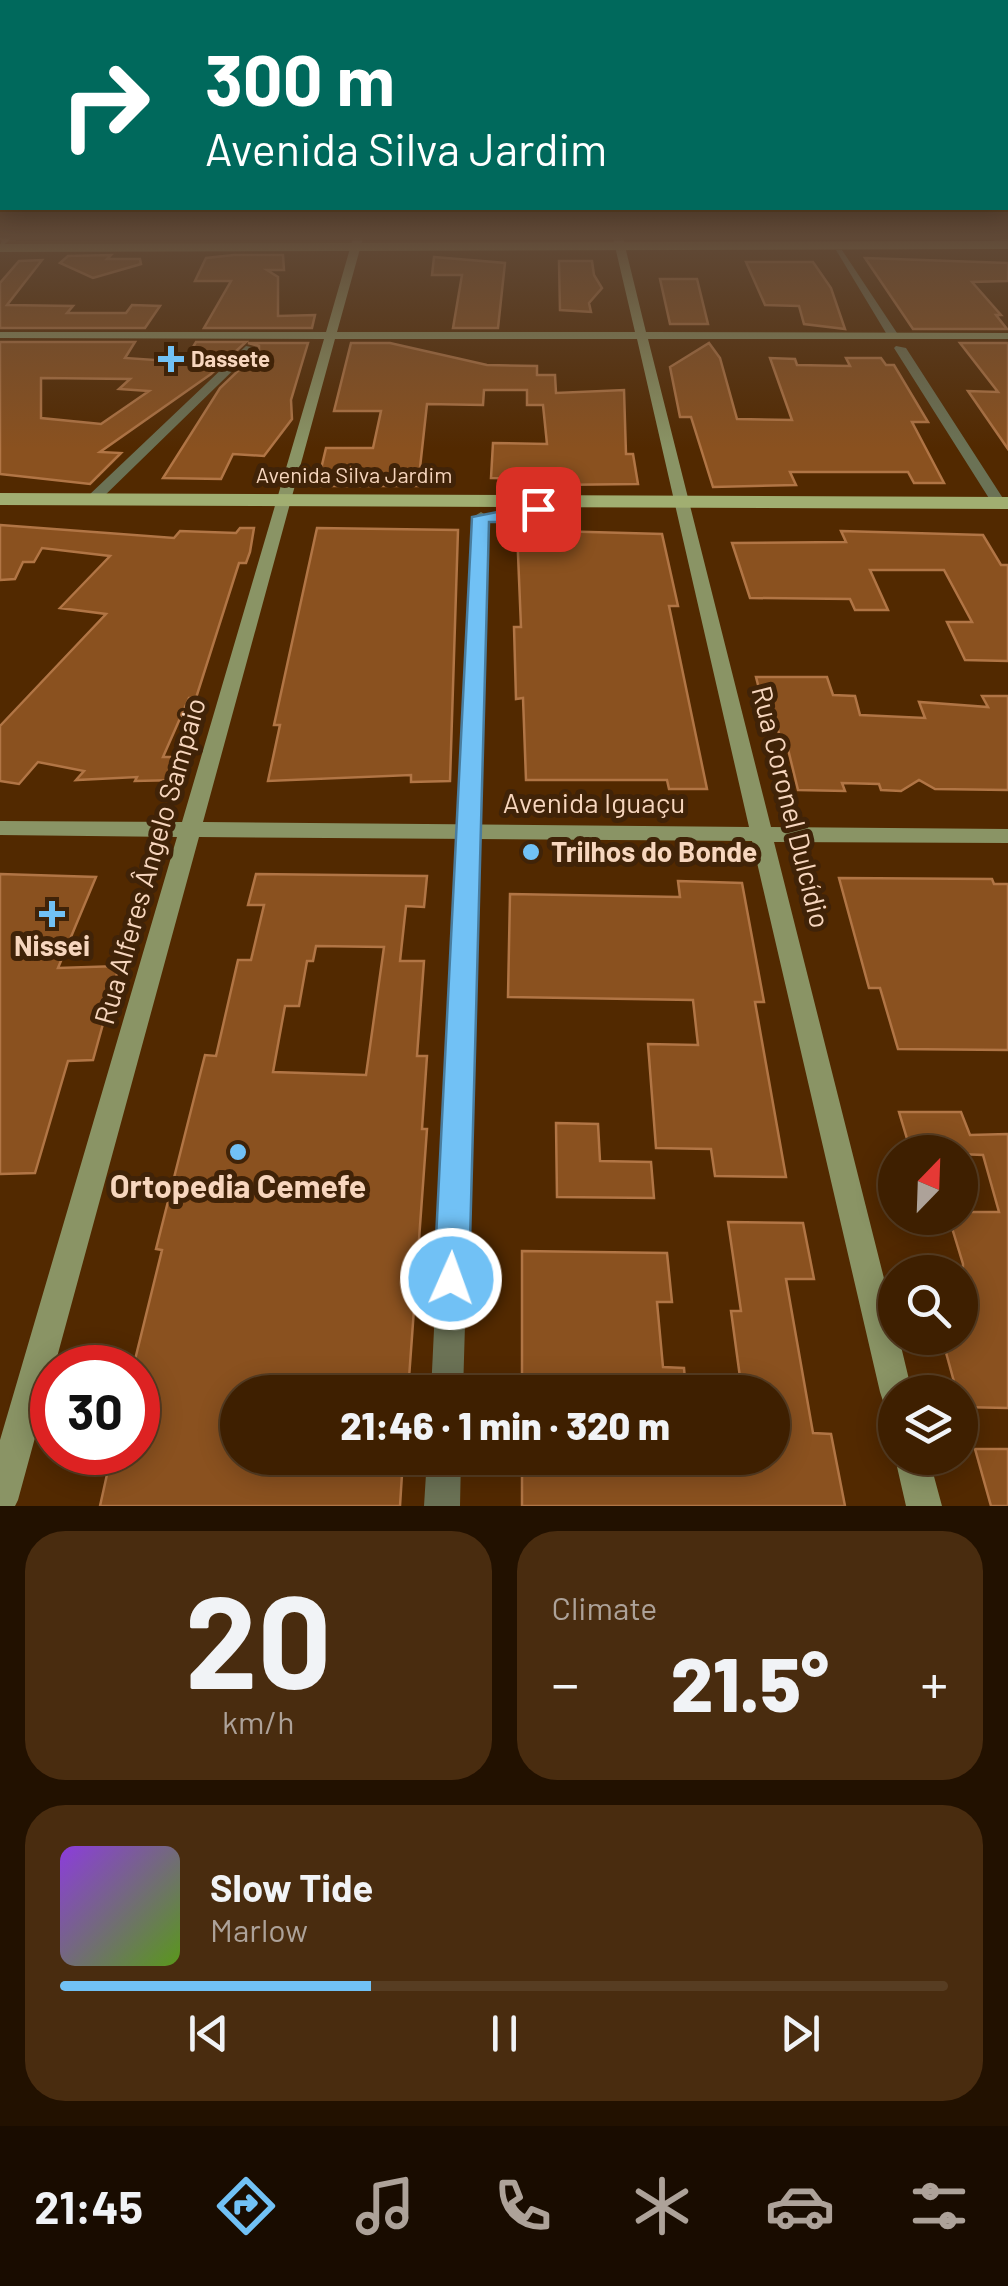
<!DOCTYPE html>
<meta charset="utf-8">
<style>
:root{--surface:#3e1f00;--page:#492c0f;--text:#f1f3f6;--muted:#ada299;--line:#573d22;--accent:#71c1f5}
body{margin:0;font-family:Barlow,sans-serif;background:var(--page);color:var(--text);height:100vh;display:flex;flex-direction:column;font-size:38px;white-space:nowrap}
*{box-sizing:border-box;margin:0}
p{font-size:32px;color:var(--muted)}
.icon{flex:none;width:55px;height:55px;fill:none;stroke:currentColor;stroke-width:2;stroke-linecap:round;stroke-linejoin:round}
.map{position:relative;height:1506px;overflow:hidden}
.drawer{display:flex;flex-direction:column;gap:25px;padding:25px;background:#210;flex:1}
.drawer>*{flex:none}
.banner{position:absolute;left:0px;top:0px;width:1010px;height:210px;box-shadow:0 5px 25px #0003,0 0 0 2px var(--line);background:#00695c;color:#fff;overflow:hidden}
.needle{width:65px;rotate:23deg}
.buttons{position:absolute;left:878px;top:1135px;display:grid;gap:20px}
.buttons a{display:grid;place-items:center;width:100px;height:100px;border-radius:50%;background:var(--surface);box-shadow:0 5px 25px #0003,0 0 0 2px var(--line);font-size:50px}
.speed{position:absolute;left:30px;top:1345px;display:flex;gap:20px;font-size:50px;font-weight:700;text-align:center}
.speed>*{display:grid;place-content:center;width:130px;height:130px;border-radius:50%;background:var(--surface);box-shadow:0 5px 25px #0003,0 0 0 2px var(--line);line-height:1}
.speed .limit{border:15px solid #d22;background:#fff;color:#111}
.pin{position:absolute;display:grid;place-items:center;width:85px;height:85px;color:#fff;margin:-42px;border-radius:20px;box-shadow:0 5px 15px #0006}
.me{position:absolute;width:110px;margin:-55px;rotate:2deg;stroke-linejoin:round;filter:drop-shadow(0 0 8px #0008)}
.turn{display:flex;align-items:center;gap:35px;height:210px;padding:0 40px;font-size:45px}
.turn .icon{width:130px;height:130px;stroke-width:2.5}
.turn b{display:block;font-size:70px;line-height:85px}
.big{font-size:75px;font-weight:800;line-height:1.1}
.drawer .tile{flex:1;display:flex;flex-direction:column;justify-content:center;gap:15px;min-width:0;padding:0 35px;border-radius:40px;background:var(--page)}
.drawer .dial{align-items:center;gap:0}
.dial b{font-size:130px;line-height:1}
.song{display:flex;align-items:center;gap:30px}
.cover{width:120px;height:120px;border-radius:15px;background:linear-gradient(135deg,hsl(270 70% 55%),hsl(90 70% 35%))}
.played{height:10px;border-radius:5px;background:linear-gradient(90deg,var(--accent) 35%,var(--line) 35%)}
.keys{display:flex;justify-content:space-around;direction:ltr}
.heat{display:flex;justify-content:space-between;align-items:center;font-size:55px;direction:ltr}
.drawer .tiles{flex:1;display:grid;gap:25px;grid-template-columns:1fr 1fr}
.tile:last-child{grid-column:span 2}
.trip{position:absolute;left:220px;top:1375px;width:570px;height:100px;border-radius:50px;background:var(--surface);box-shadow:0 5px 25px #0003,0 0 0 2px var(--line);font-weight:800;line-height:100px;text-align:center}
.tabs{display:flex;height:160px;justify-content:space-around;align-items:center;background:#190c00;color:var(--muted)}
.tabs .icon{width:70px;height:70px}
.tabs .on{color:var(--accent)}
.tabs b{font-size:45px;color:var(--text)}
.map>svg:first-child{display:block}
.building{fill:#8a511f;stroke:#b17545;stroke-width:2.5;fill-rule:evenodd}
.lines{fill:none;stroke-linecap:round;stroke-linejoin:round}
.street{fill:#6b7255;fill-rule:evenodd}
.secondary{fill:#8a9465;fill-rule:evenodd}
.primary{fill:#a1ae71;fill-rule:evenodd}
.route{fill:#71c1f5;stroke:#497d9f;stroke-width:2.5}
.poi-dot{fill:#71c1f5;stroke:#402308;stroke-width:4}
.labels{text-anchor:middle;stroke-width:10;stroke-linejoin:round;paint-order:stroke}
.far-poi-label{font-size:22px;font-weight:bold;fill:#f7d6be;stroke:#402308;text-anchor:start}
.far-street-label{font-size:22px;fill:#f7d6be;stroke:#402308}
.street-label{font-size:28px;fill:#f7d6be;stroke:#402308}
.poi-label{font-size:28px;font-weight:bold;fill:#f7d6be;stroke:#402308;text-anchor:start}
.near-poi-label{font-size:32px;font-weight:bold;fill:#f7d6be;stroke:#402308}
</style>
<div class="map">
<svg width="1008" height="1506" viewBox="0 0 1008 1506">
<rect width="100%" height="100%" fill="#522900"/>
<!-- building -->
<path class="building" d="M111,255l-4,4h33l1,5 -48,14 -33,-15 8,-7z
M234,255h49l1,15h-17l11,7v39l37,-1 -3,13h-108l27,-47h-36l11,-23z
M434,257l71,6 -7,65h-45l9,-53h-30z
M865,258l143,5v18l-36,1 29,33h-5l11,14h-94z
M42,260l-35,45 66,1 -6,7h59l6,-8 28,1 -15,22h-145v-45l19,-22z
M559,261h33l2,14 8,13 -13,15 2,9 -31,-2z
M746,262h67l18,26 14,41 -41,-5 -5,-18 -34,-1z
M660,279h37l11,45h-38z
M0,342h135l-10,16 59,4 12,-20h50l-35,32 -111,78 21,1 -31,31 -90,-10zM41,378l89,1 -11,10 30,2 -48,33 -60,-6z
M248,343h60l-17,57 1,19 -28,37 -31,-2 -12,25 -58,-1 57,-90 39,-37v-5z
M351,343h39l97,22 50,1v9h18l1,18 68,-3 2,64h7l5,30 -87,1 -1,-6 -59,-1 2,-35 54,1 -4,-39h-16v-15h-43l-1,15 -56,-1 -9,82h-101l9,-38h47l8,-37h-47z
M709,343l11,15 17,61 55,1 -22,-62 25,1 2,6 53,1 -4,-8h35l5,7h8l34,57h-16l32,61h-30l-6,-11h-118l6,13 -83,2 -22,-70h-11l-10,-50z
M960,343h48v106l-40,-58 30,1z
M0,525l174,13 6,-7 56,2 4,-5h14l-4,24 -4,11h-7l-43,135h-7l-26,59h22l-6,23 -44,1 2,-4 -61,3 8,-9 -46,-9 -19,22 -19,-3v-55l106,-112 -46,-6 50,-52 -68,-8 -8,14h-11l-8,17 -15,1z
M317,528l141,2 -8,251 -39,1v-7l-143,6 12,-56h-6z
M517,530l145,4 16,72h-9l38,183h-38l-2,-9h-141l-3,-82 -7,1 -2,-72h7z
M841,531l142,4 18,30h7v96l-43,-1 -18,-38h25l-28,-52h-74l18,40h-33l-5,-11 -100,-1 -18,-55 114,-1z
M756,677h71l6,18 22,1 5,19 65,3 -6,-16 69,5 -6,-11h26v94l-73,-1 -16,-9 -18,11 -20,-1 -2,-6 -37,-1 3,8 -47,-1 -12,-49h-5l-10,-37h-8z
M0,874l96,3 -38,91 61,-2 -26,94 -25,1 -33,112 -35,1z
M256,874l171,2 -3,31 -18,-1 -6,55h24l-7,95h10l-5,73h5l-19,263h-170v66h165l-3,48h-300l12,-54h26v-84h-5l29,-118 -6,-1 49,-194 11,1 22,-96h13l13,-55h-16zM316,946l68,1 -18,128 -93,-3 12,-66h14l8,-45h6z
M839,878l153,1 2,5h14v166l-110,-1 -18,-61h-11z
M678,881l64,2 22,119h-9l31,175 -71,-1 -4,-27 -55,-1 -8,-104 50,1 -5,-45 -185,-3 2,-103 170,3z
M899,1112h62l9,23 38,-1v274l-47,-1 -19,-69h18l3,-74 -14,-46h11v-6h39l-16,-57 -72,-3z
M556,1123l42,1 2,37 51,1 3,36 -97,-1z
M728,1222l75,1 11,56h-28l27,154 18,1 14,72h-323v-48h171l1,5 59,2 -1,-7h20v-66h-30l-11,-81h10z
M522,1251l145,2 5,49h-15l6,65 21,1 2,24h-164z
M975,1449h33v57h-17z"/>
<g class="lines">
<!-- street -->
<path class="street" d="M836,250h6l57,86 -2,2h-8z
M246,346l10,2 -158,154h-10v-6z
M896,346l10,2 100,155 -2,3 -5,1 -7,-4 -98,-155z
M481,512l8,5 -26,875h-32l42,-875z
M427,1458h34l-1,48h-36z"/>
<!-- secondary -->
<path class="secondary" d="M2,238h10l-12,10z
M353,238h10l-26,94h298l-22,-94h10l23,94 362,1v6h-360l123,488 237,2v14l-234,-1 121,480v16h4l13,54h-17v16l-11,-4 -4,-12 -128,-551 -553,-4 -181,663 -3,6h-15v-66l177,-603 -177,-2v-14l182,1 142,-483 -324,-1v-6h326zM335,339h302l112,488 -546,-5z
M895,1458h34l13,48h-36z"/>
<!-- primary -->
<path class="primary" d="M1008,241v8l-1008,3v-8z
M0,493l1008,4v12l-1008,-4z"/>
</g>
<!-- sky -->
<linearGradient id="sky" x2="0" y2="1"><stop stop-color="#2d1700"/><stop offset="0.53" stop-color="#604937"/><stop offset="1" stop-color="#604937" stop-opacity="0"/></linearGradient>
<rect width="1008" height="449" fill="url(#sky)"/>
<!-- route -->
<path class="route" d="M532,505l14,4 -29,13h-28l-20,757 -5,12 -13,5 -12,-5 -5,-12 38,-762z"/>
<!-- markers -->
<g class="poi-dot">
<path d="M166 344h10v10h10v10h-10v10h-10v-10h-10v-10h10z"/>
<circle cx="531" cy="852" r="10"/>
<path d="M47 899h10v10h10v10h-10v10h-10v-10h-10v-10h10z"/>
<circle cx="238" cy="1152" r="10"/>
</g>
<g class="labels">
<!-- far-poi labels -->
<g class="far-poi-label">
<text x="191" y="367">Dassete</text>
</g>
<!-- far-street labels -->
<g class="far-street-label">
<text x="354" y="483">Avenida Silva Jardim</text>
</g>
<!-- street labels -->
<g class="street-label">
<text x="594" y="813">Avenida Iguaçu</text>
<text transform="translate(791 807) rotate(76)" y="10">Rua Coronel Dulcídio</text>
<text transform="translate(150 861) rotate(-74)" y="10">Rua Alferes Ângelo Sampaio</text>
</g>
<!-- poi labels -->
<g class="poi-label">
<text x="551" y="862">Trilhos do Bonde</text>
<text x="52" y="956" text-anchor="middle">Nissei</text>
</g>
<!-- near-poi labels -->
<g class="near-poi-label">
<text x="238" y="1198">Ortopedia Cemefe</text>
</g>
</g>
</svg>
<div class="buttons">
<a><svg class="needle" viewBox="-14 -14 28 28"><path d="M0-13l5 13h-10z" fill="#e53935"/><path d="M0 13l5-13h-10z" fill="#ada299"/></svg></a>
<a><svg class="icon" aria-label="search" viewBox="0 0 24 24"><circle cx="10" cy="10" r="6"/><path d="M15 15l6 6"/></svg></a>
<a><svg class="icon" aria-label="layers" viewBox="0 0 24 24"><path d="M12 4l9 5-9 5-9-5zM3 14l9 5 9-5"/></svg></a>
</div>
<div class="speed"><div class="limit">30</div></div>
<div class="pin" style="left:538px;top:509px;background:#d93025"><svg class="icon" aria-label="arrive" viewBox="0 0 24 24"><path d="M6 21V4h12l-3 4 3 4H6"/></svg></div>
<svg class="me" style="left:451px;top:1279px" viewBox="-20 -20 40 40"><circle r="17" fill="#71c1f5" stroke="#fff" stroke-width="3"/><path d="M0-11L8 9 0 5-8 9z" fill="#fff"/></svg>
<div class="trip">21:46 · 1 min · 320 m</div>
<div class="banner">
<div class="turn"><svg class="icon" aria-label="right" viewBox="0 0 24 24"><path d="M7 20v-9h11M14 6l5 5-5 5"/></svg><div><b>300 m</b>Avenida Silva Jardim</div></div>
</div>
</div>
<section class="drawer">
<div class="tiles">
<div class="tile dial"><b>20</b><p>km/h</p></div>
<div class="tile"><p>Climate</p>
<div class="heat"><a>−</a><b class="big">21.5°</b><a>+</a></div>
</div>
<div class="tile">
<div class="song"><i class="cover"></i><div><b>Slow Tide</b><p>Marlow</p></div></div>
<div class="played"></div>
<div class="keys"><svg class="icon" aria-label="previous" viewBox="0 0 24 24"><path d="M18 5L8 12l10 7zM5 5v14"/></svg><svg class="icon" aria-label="pause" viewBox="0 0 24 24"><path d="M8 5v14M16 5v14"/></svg><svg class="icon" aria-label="next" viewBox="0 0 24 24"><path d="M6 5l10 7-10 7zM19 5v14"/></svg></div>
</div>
</div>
</section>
<nav class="tabs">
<b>21:45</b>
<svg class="icon on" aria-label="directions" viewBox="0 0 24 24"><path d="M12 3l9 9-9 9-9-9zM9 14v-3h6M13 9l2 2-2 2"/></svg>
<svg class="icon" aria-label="music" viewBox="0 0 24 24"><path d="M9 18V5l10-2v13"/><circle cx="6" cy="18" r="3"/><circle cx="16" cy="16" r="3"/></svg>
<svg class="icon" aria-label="phone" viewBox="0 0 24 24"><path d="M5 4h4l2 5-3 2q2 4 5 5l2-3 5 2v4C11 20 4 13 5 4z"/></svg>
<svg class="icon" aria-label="climate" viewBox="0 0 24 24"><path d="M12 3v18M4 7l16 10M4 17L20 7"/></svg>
<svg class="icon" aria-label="car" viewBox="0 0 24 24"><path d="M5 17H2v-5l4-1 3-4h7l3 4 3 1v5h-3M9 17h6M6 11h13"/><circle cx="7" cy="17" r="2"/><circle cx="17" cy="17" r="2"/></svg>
<svg class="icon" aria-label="filters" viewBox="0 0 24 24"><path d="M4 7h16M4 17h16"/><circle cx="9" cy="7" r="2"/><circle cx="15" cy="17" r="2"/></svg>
</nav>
